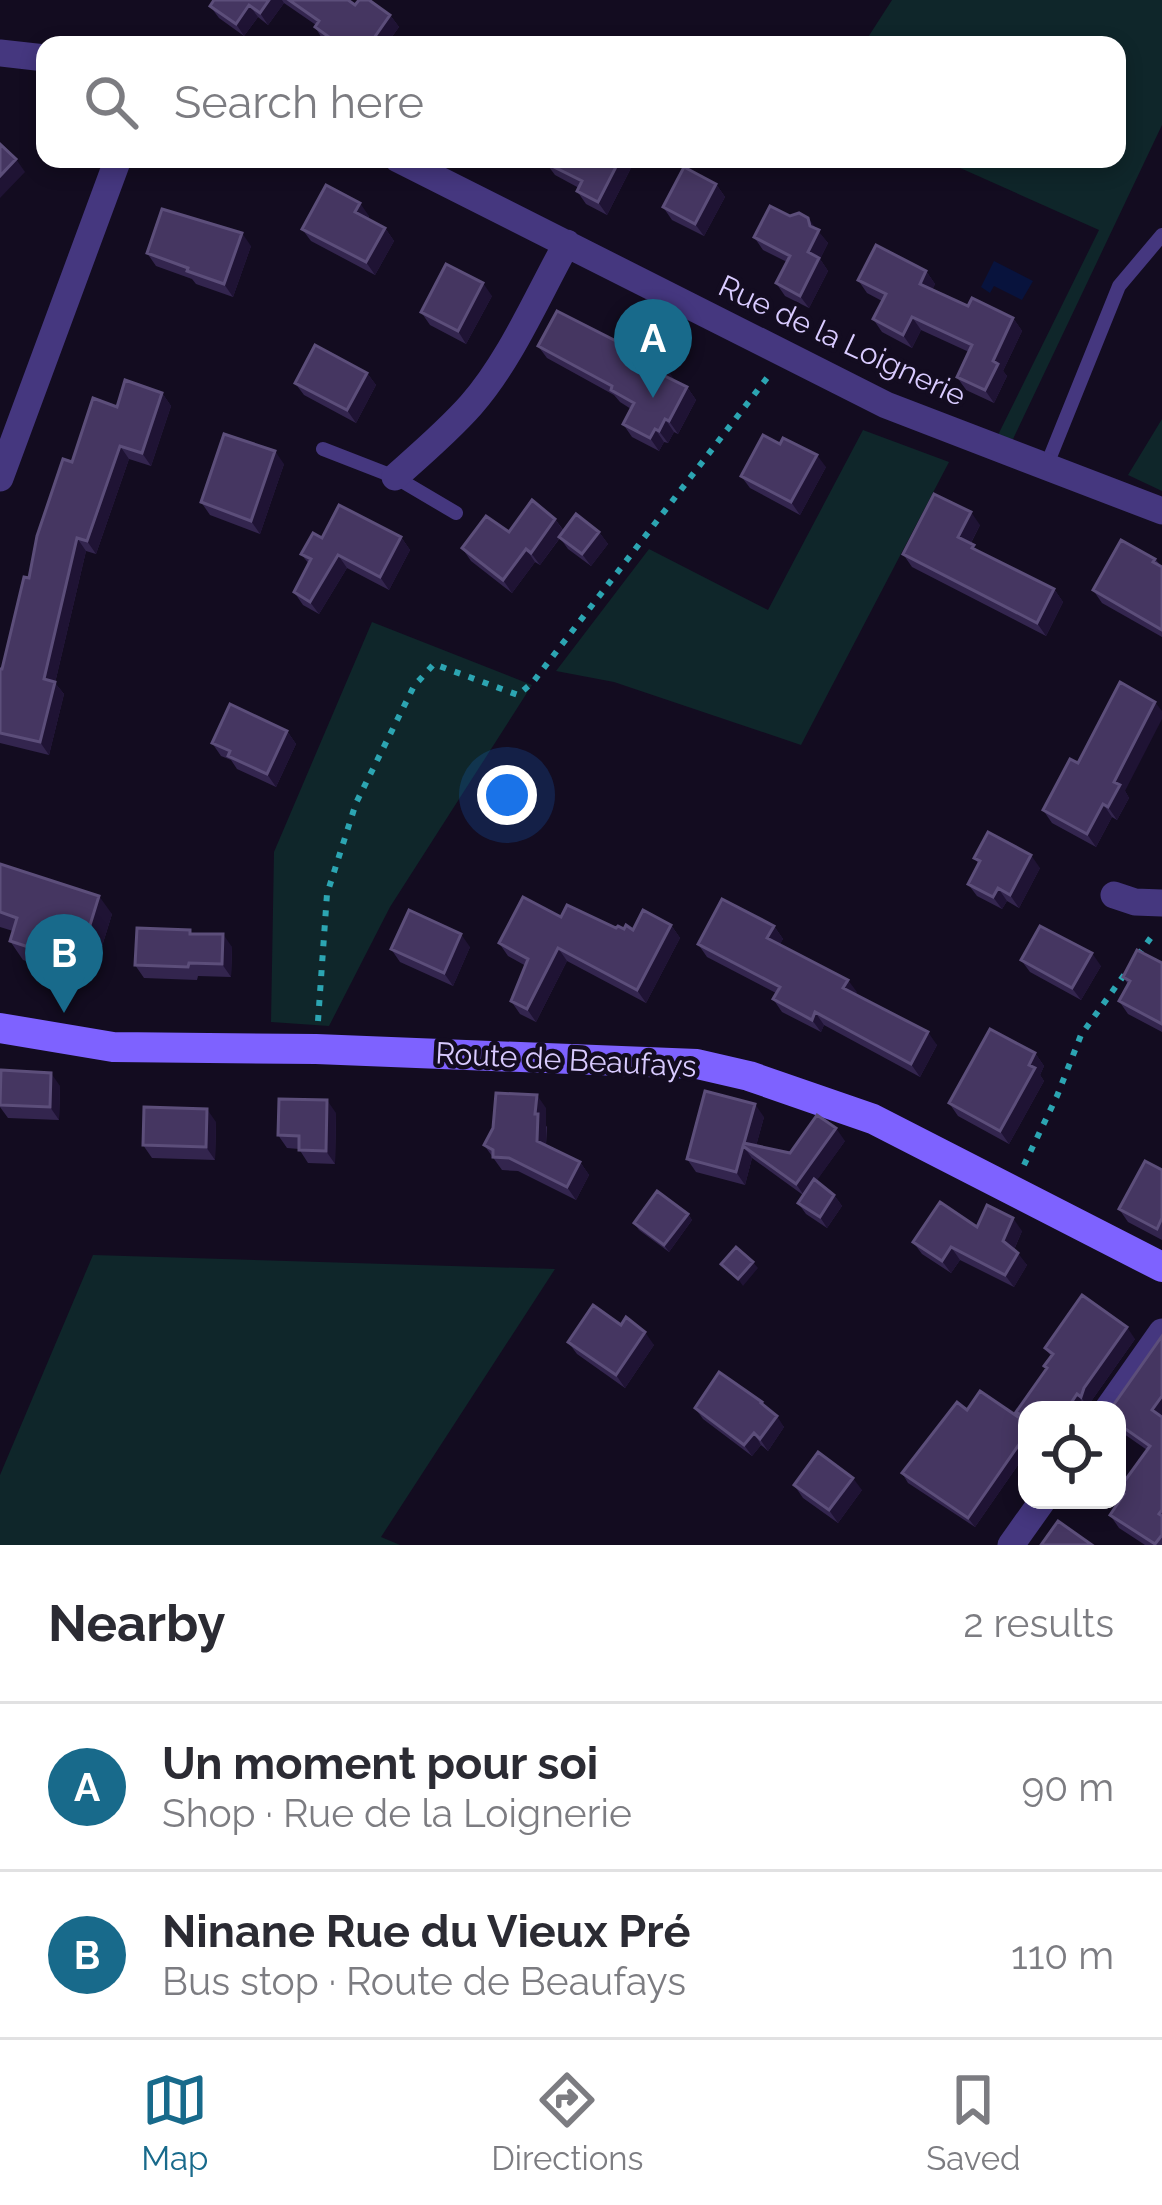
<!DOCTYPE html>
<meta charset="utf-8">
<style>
:root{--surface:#fff;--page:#f7f7f7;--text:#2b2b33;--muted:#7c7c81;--line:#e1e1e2;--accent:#186a8b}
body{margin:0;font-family:Raleway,sans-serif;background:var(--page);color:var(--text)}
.controls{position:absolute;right:36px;bottom:36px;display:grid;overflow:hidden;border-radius:24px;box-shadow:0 6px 18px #0003}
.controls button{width:108px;height:108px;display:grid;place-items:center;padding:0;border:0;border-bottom:3px solid var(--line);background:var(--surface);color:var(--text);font:60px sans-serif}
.you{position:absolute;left:507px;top:795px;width:42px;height:42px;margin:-30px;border:9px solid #fff;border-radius:50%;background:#1a73e8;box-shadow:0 0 0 18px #1a73e833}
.badge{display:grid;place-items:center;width:78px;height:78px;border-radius:50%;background:var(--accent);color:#fff;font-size:39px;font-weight:700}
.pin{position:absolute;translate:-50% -99px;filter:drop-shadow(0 3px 6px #0008)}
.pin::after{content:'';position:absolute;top:63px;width:42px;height:36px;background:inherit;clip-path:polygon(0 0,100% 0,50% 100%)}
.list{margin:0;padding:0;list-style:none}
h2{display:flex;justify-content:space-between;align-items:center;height:156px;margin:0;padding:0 48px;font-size:51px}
h2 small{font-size:39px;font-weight:400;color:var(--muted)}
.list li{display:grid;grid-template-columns:78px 1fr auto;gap:36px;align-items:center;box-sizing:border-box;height:168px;padding:0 48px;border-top:3px solid var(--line)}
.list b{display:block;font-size:45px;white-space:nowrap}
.list p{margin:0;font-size:39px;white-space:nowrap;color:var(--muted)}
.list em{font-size:39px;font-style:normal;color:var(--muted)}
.icon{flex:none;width:66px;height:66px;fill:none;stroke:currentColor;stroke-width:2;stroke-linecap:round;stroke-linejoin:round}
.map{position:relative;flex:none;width:1162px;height:1545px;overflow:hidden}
.search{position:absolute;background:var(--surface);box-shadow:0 6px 18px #0003;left:36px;right:36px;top:36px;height:132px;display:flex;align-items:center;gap:30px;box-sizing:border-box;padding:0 42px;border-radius:24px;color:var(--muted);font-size:45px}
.sheet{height:492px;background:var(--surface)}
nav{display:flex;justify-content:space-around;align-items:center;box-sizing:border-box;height:168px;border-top:3px solid var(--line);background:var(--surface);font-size:33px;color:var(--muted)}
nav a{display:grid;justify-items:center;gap:6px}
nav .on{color:var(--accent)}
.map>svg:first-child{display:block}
.green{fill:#0f262a}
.water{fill:#08133d}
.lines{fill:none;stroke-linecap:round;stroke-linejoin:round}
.path{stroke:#2ca5b2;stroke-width:6;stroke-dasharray:6 9;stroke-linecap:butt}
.lane{stroke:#45377f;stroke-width:14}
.street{stroke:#45377f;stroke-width:27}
.secondary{stroke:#7e62ff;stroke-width:30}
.wall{fill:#33254e}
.shaded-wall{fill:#1f1334}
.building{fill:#453661;stroke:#5c4e7a;stroke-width:3}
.labels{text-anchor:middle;stroke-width:9;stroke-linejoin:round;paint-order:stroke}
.street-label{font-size:30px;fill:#d9cbff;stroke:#130c20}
</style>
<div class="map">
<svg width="1162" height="1545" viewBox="0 0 1162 1545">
<rect width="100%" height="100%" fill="#130c20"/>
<path class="green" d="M892 0H1162V125L1013 439 997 437 1099 230 940 159H1117V45H863Z
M1162 419V491L1128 475Z
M863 430 949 462 801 745 614 682 556 671 649 549 768 610Z
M372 622 532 685 390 907 329 1026 271 1022 274 852Z
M93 1255 555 1269 381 1537 400 1545H0V1475Z"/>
<path class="water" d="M994 261 1033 281 1022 300 994 286 990 293 981 287Z"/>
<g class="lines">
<path class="path" d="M1138 955 1155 932
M318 1021 327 894 356 803 414 686 434 664 518 695 533 682 770 374
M1024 1165 1057 1096 1081 1035 1127 971"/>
<path class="lane" d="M323 449 395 477 456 513
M1046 467 1119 286 1162 235"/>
<path class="street" d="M0 53 45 58
M398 159 886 405 1162 511
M395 477C421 454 448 431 471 405 510 361 538 295 567 243
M0 478 118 159
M1114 895 1135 902 1162 903
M1107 1410 1162 1332
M1011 1545 1043 1500"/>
<path class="secondary" d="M0 1028 113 1047 316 1049 697 1064 749 1076 873 1119 1162 1267"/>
</g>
<path class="wall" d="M214 0H348L355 5 390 15 399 27 386 45H331L323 40 315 27 316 25 284 3 268 25 258 17 244 36 219 18 210 6Z
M546 163 631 168 607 215 586 204 577 191 579 188 555 175Z
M716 184 725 197 704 236 672 220 663 207Z
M369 216 368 219 385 228 394 241 375 275 311 241 302 229Z
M815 228 828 243 820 259 828 271 809 308 785 296 776 283 787 262 763 250 754 237Z
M251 246 233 297 196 284 192 279 156 266 147 253Z
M926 271 935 284 932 290 968 306 1013 318 1022 331 1003 371 1007 376 994 403 966 390 957 377 969 352 921 330 912 348 882 332 873 319 882 301 867 293 858 280Z
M492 296 466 344 430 325 421 312Z
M538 346 674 379 673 380 687 387 696 400 678 434 674 432 668 443 664 442 659 451 632 437 623 424 631 409 620 402 614 395 547 358Z
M367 373 376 385 356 423 304 395 295 383Z
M162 393 171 406 151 466 129 459 96 554 86 551 55 683 64 694 49 755 0 743V669H2L29 578 72 462 117 407Z
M284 464 260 534 210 515 201 502Z
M826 467 800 515 750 488 741 476Z
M555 519 564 531 599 532 608 544 591 566 568 549 560 538 540 565 535 562 512 593 471 561 462 548 509 532Z
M980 525 971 543 977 550 1054 589 1063 602 1046 636 912 567 903 554Z
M401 537 410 550 389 590 347 568 319 614 303 605 294 592 309 564 301 554 322 538Z
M1155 559 1162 567V637L1102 603 1093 590Z
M287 731 296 744 276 787 237 769 231 760 221 756 212 743Z
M1125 791 1129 798 1117 820 1112 817 1096 847 1052 823 1043 810Z
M974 858 1040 868 1019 908 1007 901 1002 909 977 896 968 884 979 864Z
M0 864 112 914 99 956 71 948 63 973 23 960 10 941 13 931 0 927Z
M561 917 616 928 633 930 671 925 680 938 646 1003 567 961 536 1022 520 1014 511 1001 526 966 508 956 499 943Z
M774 926 783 939 779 945 937 1045 920 1077 824 1025 821 1032 782 1012 773 999 776 993 707 957 698 944Z
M193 934 232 947 231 977 198 976 197 980 144 978 135 965Z
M470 947 453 986 400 962 391 949Z
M1021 960 1101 966 1081 1000 1030 972Z
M1162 963V1032L1128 1014 1119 1001 1128 984 1123 977Z
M1035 1053 1044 1066 1040 1075 1044 1081 1009 1144 958 1116 949 1103Z
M1 1070 60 1086 59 1120 8 1118 0 1107Z
M546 1108 544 1123 547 1127 546 1145 580 1162 589 1175 576 1200 518 1171 502 1170 484 1145Z
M336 1113 335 1164 308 1163 299 1149 287 1148 278 1135Z
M764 1117 756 1146 790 1153 845 1141 816 1181 834 1195 842 1206 827 1228 806 1214 798 1203 803 1195 752 1158 745 1185 696 1172 687 1159Z
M216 1122 215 1160 152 1158 143 1145Z
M1162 1170V1240L1128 1222 1119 1209Z
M688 1214 692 1220 669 1252 639 1230 634 1223Z
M977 1227 1022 1231 1014 1250 1027 1265 1014 1287 960 1260 951 1273 922 1254 913 1242Z
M621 1325 654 1345 625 1388 577 1354 568 1342Z
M1162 1336V1545H1145L1119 1528 1110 1515 1123 1497 1118 1490 1147 1450 1117 1429V1410L1113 1408Z
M1135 1339 1092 1400 1089 1409 1085 1406 1082 1410H1027V1452L975 1527 908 1483 902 1473 967 1410 1022 1420 1016 1412 1046 1369 1044 1366 1051 1356 1045 1348Z
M695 1408H767L784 1427 768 1451 761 1445 752 1456 703 1419Z
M794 1485 862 1490 838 1523 803 1498Z"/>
<path class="shaded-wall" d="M269 0H282L284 3 268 25 260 13Z
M249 5 258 17 244 36 236 24Z
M390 15 399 27 386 45H369Z
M16 159 25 172 0 198V176Z
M620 159H624L631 168 607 215 598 202Z
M716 184 725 197 704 236 695 224Z
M360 203 369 216 364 225 355 212Z
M808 218 828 243 820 259 828 271 809 308 800 296 808 252 810 226Z
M385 228 394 241 375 275 366 262Z
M242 233 251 246 233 297 224 284Z
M926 271 935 284 929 296 920 284Z
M483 283 492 296 466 344 458 331Z
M912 317 921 330 912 348 903 335Z
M1013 318 1022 331 1003 371 1007 376 994 403 985 390 993 361Z
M665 366 674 379 670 387 661 374Z
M367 373 376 385 356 423 347 410Z
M687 387 696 400 678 434 669 421Z
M162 393 171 406 151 466 142 453Z
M665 419 674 432 668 443 659 431Z
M655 429 664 442 659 451 650 438Z
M120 446 129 459 96 554 87 541Z
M275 451 284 464 260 534 251 521Z
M817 455 826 467 800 515 791 502Z
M971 512 980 525 967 550 958 537Z
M555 519 564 532 540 565 531 553Z
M599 532 608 544 591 566 582 554Z
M401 537 410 550 389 590 380 577Z
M77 538 86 551 55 683 64 694 49 755 40 742 44 679Z
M526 549 535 562 512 593 503 580Z
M338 555 347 568 319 614 310 602Z
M1054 589 1063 602 1046 636 1037 623Z
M1155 702 1162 711V719L1125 791 1129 798 1117 820 1108 807 1114 782Z
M287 731 296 744 276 787 267 774Z
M1103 804 1112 817 1096 847 1087 834Z
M1031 855 1040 868 1019 908 1010 895Z
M998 888 1007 901 1002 909 993 897Z
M99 896 112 914 99 956 86 938Z
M671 925 680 938 646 1003 637 990Z
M774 926 783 939 776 951 767 938Z
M58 929 71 948 63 973 50 954Z
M223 934 232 947 231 977 222 964Z
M461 934 470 947 453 986 444 973Z
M558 948 567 961 536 1022 527 1009Z
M1092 953 1101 966 1081 1000 1072 988Z
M848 980 857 992 852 1001 843 988Z
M815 1012 824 1025 821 1032 812 1020Z
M928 1032 937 1045 920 1077 911 1064Z
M1035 1053 1044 1066 1040 1075 1044 1081 1009 1144 1000 1131Z
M51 1073 60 1086 59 1120 50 1107Z
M537 1095 546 1108V1154L537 1141 535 1114Z
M327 1100 336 1113 335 1164 326 1151Z
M755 1104 764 1117 754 1153 744 1143Z
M207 1109 216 1122 215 1160 206 1147Z
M836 1128 845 1141 805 1197 796 1184Z
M743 1146 752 1158 745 1185 736 1172Z
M580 1162 589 1175 576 1200 567 1187Z
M834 1195 842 1206 827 1228 820 1217Z
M688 1214 692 1220 669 1252 664 1245Z
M1013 1218 1022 1231 1012 1254 1003 1241Z
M951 1247 960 1260 951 1273 942 1261Z
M1018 1253 1027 1265 1014 1287 1005 1275Z
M753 1262 758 1268 743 1286 738 1279Z
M1127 1327 1135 1339 1092 1400 1089 1409 1081 1397 1084 1388Z
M645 1332 654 1345 625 1388 616 1375Z
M1077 1394 1085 1406 1082 1410H1073L1069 1406Z
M1162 1396V1422L1152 1410Z
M777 1416 784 1427 768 1451 760 1439Z
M754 1433 761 1445 752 1456 744 1445Z
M1027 1433V1452L975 1527 968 1518Z
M853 1478 862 1490 838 1523 829 1510Z"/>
<path class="building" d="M214 0H269L260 13 249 5 236 24 210 6Z
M289 0H348L355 5 359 0H369L390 15 369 45H340L315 27 319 21Z
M0 144 16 159 0 176Z
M547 159H620L598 202 577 191 582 181 546 163Z
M684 167 716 184 695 224 663 207Z
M326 185 360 203 355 212 385 228 366 262 302 229Z
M770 206 790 216 799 213 808 218 810 226 819 230 808 252 819 258 800 296 776 283 790 256 754 237Z
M162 209 242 233 224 284 187 271 188 268 147 253Z
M876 245 926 271 920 284 968 306 972 298 1013 318 993 361 998 364 985 390 957 377 972 345 912 317 903 335 873 319 886 294 858 280Z
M446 264 483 283 458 331 421 312Z
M557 311 665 366 661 374 687 387 669 421 665 419 659 431 655 429 650 438 623 424 634 403 611 390 612 386 538 346Z
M315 345 367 373 347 410 295 383Z
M125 380 162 393 142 453 120 446 87 541 77 538 44 679 55 682 40 742 0 733V669H2L24 577 29 578 37 536 63 459 72 462 93 398 117 407Z
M224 434 275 451 251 521 201 502Z
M763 435 780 444 783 438 817 455 791 502 741 476Z
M934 494 971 512 958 537 974 545 972 548 1054 589 1037 623 903 554Z
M532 500 555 519 531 553 526 549 503 580 462 548 486 516 509 532Z
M339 505 401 537 380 577 338 555 310 602 294 592 311 559 301 554 313 533 322 538Z
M576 514 599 532 582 554 559 537Z
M1121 540 1155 559 1153 562 1162 567V630L1093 590Z
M1120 682 1155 702 1114 782 1120 785 1108 807 1103 804 1087 834 1043 810 1070 759 1078 763Z
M230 704 287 731 267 774 228 756 230 751 212 743Z
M988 832 1031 855 1010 895 998 888 993 897 968 884 980 861 974 858Z
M0 864 99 896 86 938 58 929 50 954 10 941 17 918 0 912Z
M523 897 561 917 567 905 616 928 618 926 624 929 626 925 633 930 643 910 671 925 637 990 558 948 527 1009 511 1001 528 959 499 943Z
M722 899 774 926 767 938 848 980 843 988 928 1032 911 1064 815 1012 812 1020 773 999 780 987 698 944Z
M409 910 461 934 444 973 391 949Z
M1040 926 1092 953 1072 988 1021 960Z
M137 928 190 930V934H223L222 964 189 963 188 967 135 965Z
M1137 950 1162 963V1024L1119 1001 1130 981 1123 977Z
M990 1029 1035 1053 1029 1065 1035 1068 1000 1131 949 1103Z
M1 1070 51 1073 50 1107 0 1105Z
M705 1091 755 1104 744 1143 790 1153 817 1115 836 1128 796 1184 743 1146 736 1172 687 1159Z
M496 1093 537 1095 535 1114H538L537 1141 580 1162 567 1187 509 1158 493 1157V1150L484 1145 493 1128Z
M279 1099 327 1100 326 1151 299 1150V1136L278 1135Z
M144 1107 207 1109 206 1147 143 1145Z
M1145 1161 1162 1170V1218L1157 1229 1119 1209Z
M814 1179 834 1195 820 1217 798 1203Z
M657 1191 688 1214 664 1245 634 1223Z
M940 1202 977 1227 987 1205 1013 1218 1003 1241 1018 1253 1005 1275 951 1247 942 1261 913 1242Z
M736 1247 753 1262 738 1279 721 1264Z
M1082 1295 1127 1327 1084 1388 1081 1397 1077 1394 1069 1406 1067 1404 1062 1410H1027V1419L1016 1412 1047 1368 1044 1366 1053 1354 1045 1348Z
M593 1305 621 1325 626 1317 645 1332 616 1375 568 1342Z
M1162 1336V1396L1152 1410 1162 1417V1510L1159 1514 1162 1516V1535L1155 1544 1110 1515 1124 1494 1118 1490 1150 1446 1117 1423V1410H1110Z
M719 1372 762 1402 761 1403 777 1416 760 1439 754 1433 744 1445 695 1408Z
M980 1391 1027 1423V1433L968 1518 902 1473 957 1402 967 1410Z
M818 1452 853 1478 829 1510 794 1485Z
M1058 1521 1092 1545H1041Z"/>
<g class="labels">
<g class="street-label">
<text transform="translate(842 341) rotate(25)" y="10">Rue de la Loignerie</text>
<text transform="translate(566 1060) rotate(3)" y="10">Route de Beaufays</text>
</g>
</g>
</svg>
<div class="controls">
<button><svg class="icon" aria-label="locate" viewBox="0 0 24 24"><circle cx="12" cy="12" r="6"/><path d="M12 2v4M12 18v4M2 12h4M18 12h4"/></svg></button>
</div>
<div class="you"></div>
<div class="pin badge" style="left:653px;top:398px">A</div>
<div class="pin badge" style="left:64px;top:1013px">B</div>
<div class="search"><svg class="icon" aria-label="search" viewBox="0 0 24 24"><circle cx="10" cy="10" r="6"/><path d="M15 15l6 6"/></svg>Search here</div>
</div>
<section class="sheet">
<h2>Nearby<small>2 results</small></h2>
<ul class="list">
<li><span class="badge">A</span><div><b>Un moment pour soi</b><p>Shop · Rue de la Loignerie</p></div><em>90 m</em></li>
<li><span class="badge">B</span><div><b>Ninane Rue du Vieux Pré</b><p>Bus stop · Route de Beaufays</p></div><em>110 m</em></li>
</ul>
</section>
<nav>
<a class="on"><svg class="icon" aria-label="map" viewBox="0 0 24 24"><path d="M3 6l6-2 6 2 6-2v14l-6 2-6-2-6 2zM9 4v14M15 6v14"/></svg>Map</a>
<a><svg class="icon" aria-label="directions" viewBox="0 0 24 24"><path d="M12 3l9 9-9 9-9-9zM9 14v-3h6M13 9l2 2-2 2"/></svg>Directions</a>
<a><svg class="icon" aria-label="saved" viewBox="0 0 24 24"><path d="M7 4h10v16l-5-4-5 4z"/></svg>Saved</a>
</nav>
